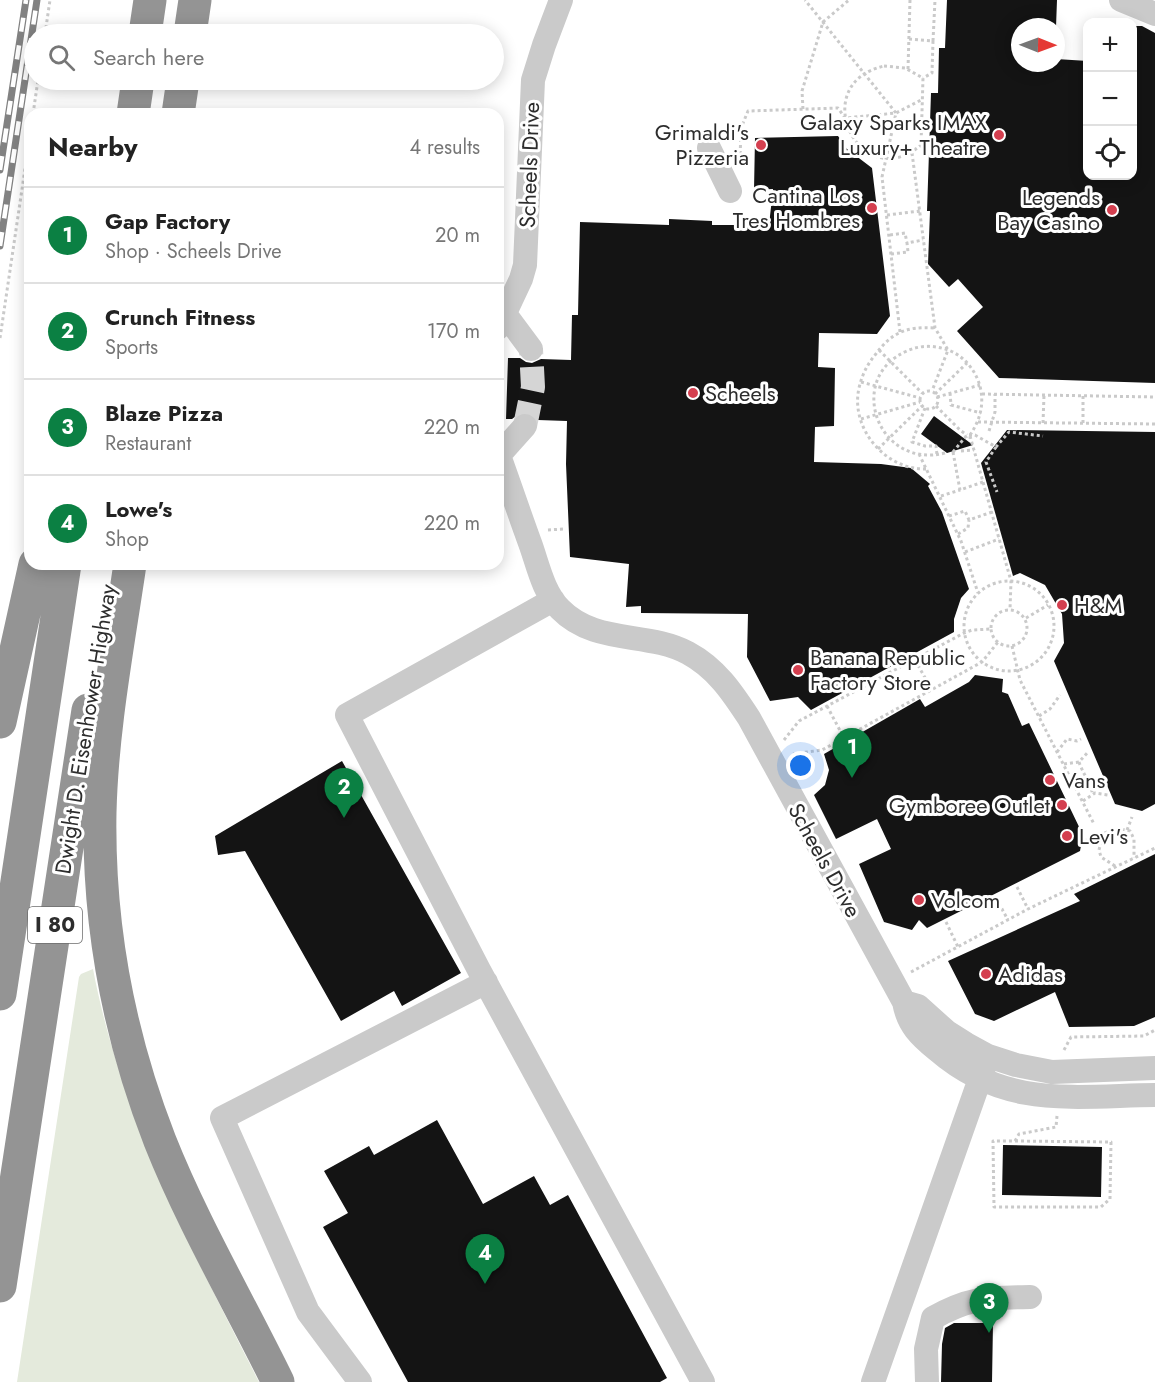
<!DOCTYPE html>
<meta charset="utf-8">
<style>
:root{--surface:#fff;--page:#f6f6f6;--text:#222;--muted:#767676;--line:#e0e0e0;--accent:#0b8043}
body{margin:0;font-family:Jost,sans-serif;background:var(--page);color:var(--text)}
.controls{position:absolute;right:18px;top:18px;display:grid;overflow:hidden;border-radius:12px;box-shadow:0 3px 15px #0003}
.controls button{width:54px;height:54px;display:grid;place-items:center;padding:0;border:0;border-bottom:2px solid var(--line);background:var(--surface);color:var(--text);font:30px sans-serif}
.compass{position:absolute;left:1011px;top:18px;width:54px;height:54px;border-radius:50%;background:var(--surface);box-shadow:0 3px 15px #0003;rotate:91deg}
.you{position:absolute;left:801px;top:766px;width:21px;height:21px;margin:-15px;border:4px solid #fff;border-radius:50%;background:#1a73e8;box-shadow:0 0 0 9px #1a73e833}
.badge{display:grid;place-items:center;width:39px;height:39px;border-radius:50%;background:var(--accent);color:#fff;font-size:20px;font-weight:700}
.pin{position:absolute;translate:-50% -50px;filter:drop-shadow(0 2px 3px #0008)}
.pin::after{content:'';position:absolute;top:32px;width:21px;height:18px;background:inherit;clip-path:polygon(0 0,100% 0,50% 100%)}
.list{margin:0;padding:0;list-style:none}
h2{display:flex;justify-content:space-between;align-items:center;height:78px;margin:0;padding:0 24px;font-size:26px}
h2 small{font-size:20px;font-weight:400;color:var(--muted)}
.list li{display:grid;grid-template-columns:39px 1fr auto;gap:18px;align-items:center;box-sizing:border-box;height:96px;padding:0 24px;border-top:2px solid var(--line)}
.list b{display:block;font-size:22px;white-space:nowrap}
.list p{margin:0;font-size:20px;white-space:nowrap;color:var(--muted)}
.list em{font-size:20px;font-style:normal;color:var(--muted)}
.icon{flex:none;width:33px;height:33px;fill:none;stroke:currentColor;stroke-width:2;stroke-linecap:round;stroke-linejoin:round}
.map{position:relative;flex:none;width:1155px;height:1382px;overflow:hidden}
.search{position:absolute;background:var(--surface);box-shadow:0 3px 15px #0003;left:24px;top:24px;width:480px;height:66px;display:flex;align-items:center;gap:15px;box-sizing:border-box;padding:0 21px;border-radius:33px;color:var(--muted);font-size:22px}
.panel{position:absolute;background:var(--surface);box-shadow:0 3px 15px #0003;left:24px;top:108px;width:480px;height:462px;border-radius:18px}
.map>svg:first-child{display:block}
.green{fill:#e4eadc}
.building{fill:#141414}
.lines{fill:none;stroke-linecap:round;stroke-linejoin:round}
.minor-tunnel{stroke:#d5d5d5;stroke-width:24;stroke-dasharray:24 12;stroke-linecap:butt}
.path{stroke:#cacaca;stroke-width:3;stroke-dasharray:3 3;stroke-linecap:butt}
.minor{stroke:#cacaca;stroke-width:24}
.highway{stroke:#949494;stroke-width:33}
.rail-casing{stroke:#828282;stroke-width:7}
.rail{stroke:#fff;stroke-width:4.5;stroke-dasharray:14;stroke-linecap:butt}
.path-bridge{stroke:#cacaca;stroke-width:3;stroke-dasharray:3 3;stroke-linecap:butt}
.poi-dot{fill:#d43f4f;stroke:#fff;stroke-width:2}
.labels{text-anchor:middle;stroke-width:6;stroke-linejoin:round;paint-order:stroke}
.shield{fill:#fff;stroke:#6c6c6c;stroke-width:1.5}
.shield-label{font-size:21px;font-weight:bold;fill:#2d2d2d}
.poi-label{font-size:22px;fill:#2d2d2d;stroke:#fff;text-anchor:start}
.street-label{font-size:22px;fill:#2d2d2d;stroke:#fff}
</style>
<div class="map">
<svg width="1155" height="1382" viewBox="0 0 1155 1382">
<rect width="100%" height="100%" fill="#fff"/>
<path class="green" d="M93 969C121 1116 192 1250 259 1382H17L79 977 81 974Z"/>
<path class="building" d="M947 0H1057L1056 27H1020V63H1056V59L1088 61V176H1132V26H1142L1155 33V383L999 378 957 331 983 307 958 279 949 287 928 264 930 211H927L931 93H938L939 48H945Z
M838 136 847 149 872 168 890 316 877 334 819 333 818 367 835 368 834 426 815 427 814 462 881 464 911 468 930 484 928 486 942 512 969 589 961 598 954 619V632L811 710 798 697 770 701 747 657 748 614 641 613V606L626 607 629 564 570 557 566 464 567 421 538 420 534 415 527 412 520 413 512 419H506L508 358H520L526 362 532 363 541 359 571 360 572 315H578L580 222 669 225V219L712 221V225H769L773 189 754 190 755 138Z
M934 416 973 445 947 453 921 434Z
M1007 430 1155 432V804L1142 811 1115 804 1054 661 1064 643 1062 614 1045 585 1020 573 1013 576 981 463Z
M975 675 1003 679 1002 692 1008 694 1022 726 1029 723 1083 835 1080 851 927 928 919 920 912 930 884 922 859 864 891 849 877 819 836 839 814 795 825 785 829 770 824 754 920 699 925 707 969 682Z
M342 761 461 973 402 1006 394 991 341 1021 245 851 218 855 215 836Z
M1155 854V1017L1134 1026 1069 1027 1055 992 994 1021 975 1014 948 961 1080 901 1074 894Z
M437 1120 483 1204 534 1176 550 1205 568 1195 667 1378 660 1382H408L323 1227 348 1213 324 1171 369 1146 374 1155Z
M1003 1145 1102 1147 1101 1197 1002 1195Z
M954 1323H993L992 1382H941L942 1344 945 1328Z"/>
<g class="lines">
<path class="minor-tunnel" d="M525 426 533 387 531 349"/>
<path class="path" d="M45 34 50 0
M909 39 933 41 932 73 923 78
M933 41 935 0
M884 66 905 68 923 78 921 145C860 197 805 84 884 66Z
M908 69 910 0
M803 109 802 91 823 22 849 0
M33 114 38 80
M912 153 935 328 948 350 932 391
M740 160 741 128 748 111 838 108 845 118 896 113 805 0
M887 215 920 211
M890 235 905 233 907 243
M891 254 908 252 907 243 923 240
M900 332 882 177 896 113 923 99
M0 338 30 135
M879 350 922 393
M861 382 920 398
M920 400a9 9 0 1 1 18 0a9 9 0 1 1-18 0Z
M950 393 951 405 981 413
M935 394 967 363
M982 394 1155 397
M1083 396V424
M937 397 980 385
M936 406 960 430 967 435
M925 408 912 442 925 446H936L937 455
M861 419 920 402
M978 422 1155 424
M1043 423 1044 395
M989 431 995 412V394
M970 436 1011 581 1010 609
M996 447 986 462 997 492
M878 449 922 406
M961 451 974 450
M953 452 960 490 983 482
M945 453C877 470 845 377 907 351 920 345 934 345 948 350 965 356 978 373 981 391 984 409 978 424 968 438
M919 454 961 541 978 593
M926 469C885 470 850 428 859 388 862 375 867 365 875 355 892 332 907 326 935 328
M941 496 960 490
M949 516 965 511 969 520 992 512
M548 530 563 529
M958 534 968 528 969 520
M965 552 999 539
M964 626a45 45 0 1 1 90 0a45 45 0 1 1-90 0Z
M991 628a18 18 0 1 1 36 0a18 18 0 1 1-36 0Z
M1026 618 1048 605
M1012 646 1020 680 1094 824
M915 660 932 690
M827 706 844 738
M1039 716 1050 709 1060 695
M784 740 799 721 964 633 972 630 991 629
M1057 752 1067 739 1077 741 1081 739
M793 754 822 750 982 662 998 642
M1079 762C1083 774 1090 782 1093 795
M1064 764 1079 762 1088 752
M1083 801 1095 793 1108 795
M1127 830 1132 817
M1085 840 1100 845
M1115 866 1101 857 1099 850 1103 834C1112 829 1119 828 1130 831L1134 839V858
M1017 887 1028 909
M996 898 1008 920
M946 922 958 947
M911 972 1028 909 1155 848
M1064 1050 1071 1037 1144 1036 1155 1030
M1015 1141 1111 1142 1110 1199 1101 1207H994L993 1141H1015L1019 1134 1056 1127 1057 1116"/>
<path class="minor" d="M1121 0 1155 14
M709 148 730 191
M505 314 531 349
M498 328 521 279 525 265 533 80 544 45 561 0
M498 453C509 483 519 513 530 543 538 565 543 592 560 609 595 645 647 631 688 653 716 668 732 692 749 718L904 1002C908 1025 920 1036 937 1050 1005 1109 1073 1096 1155 1095
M499 455 525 426
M553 600 347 715 479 970 703 1382
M904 1002 918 1006 947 1032 966 1044 988 1056 1016 1065 1052 1072 1155 1068
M360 1382 308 1312 222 1118 486 982
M873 1382 988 1056
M927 1382 926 1349 933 1318C970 1297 988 1298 1030 1297"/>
<path class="highway" d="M145 34 150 0
M190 34 195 0
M133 114 138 80
M178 114 183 80
M130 564C118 646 102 729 100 812 98 925 119 1036 160 1141 193 1224 239 1302 278 1382
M0 722 35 564
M0 994 65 564
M0 1286 88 710"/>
<g class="rail-casing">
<path id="rail" d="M0 170 26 0
M0 246 37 0"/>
</g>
<use href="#rail" class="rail"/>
<path class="path-bridge" d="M953 452 967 435H975L996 447 1009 432 1043 436"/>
</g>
<g class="poi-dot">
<circle cx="999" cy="135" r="6"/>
<circle cx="761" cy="145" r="6"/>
<circle cx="872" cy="208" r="6"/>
<circle cx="1112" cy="210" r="6"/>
<circle cx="693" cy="393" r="6"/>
<circle cx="1062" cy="605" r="6"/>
<circle cx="798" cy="670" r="6"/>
<circle cx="1050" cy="780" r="6"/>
<circle cx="1062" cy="805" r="6"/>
<circle cx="1067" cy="836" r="6"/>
<circle cx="919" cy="900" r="6"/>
<circle cx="986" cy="974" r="6"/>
</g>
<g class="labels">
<rect class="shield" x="28" y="907" width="54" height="36" rx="4.5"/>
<g class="shield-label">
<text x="55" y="932">I 80</text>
</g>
<g class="poi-label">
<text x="987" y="130" text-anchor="end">Galaxy Sparks IMAX<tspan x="987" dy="25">Luxury+ Theatre</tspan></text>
<text x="749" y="140" text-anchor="end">Grimaldi's<tspan x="749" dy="25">Pizzeria</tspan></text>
<text x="860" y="203" text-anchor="end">Cantina Los<tspan x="860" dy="25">Tres Hombres</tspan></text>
<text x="1100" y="205" text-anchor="end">Legends<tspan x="1100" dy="25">Bay Casino</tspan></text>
<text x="705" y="401">Scheels</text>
<text x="1074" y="613">H&amp;M</text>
<text x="810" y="665">Banana Republic<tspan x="810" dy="25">Factory Store</tspan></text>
<text x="1062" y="788">Vans</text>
<text x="1050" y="813" text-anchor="end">Gymboree Outlet</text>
<text x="1079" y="844">Levi's</text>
<text x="931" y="908">Volcom</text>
<text x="998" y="982">Adidas</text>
</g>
<g class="street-label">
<text transform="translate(529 165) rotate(-88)" y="8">Scheels Drive</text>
<text transform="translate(85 729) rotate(-81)" y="8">Dwight D. Eisenhower Highway</text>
<text transform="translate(825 860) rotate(61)" y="8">Scheels Drive</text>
</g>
</g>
</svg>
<div class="controls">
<button>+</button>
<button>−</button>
<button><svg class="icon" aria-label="locate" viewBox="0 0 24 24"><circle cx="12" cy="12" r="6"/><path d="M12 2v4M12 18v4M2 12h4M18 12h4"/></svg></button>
</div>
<svg class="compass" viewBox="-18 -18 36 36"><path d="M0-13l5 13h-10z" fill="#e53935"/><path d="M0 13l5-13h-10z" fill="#767676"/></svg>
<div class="you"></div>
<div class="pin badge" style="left:852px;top:778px">1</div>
<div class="pin badge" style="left:344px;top:818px">2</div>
<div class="pin badge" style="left:989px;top:1333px">3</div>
<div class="pin badge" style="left:485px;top:1284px">4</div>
<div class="search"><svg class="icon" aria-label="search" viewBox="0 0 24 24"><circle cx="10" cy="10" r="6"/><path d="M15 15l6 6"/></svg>Search here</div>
<section class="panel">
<h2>Nearby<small>4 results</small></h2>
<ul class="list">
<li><span class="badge">1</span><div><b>Gap Factory</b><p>Shop · Scheels Drive</p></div><em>20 m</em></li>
<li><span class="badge">2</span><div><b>Crunch Fitness</b><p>Sports</p></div><em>170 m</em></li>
<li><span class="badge">3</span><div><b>Blaze Pizza</b><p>Restaurant</p></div><em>220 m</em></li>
<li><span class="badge">4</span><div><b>Lowe's</b><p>Shop</p></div><em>220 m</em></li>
</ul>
</section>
</div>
